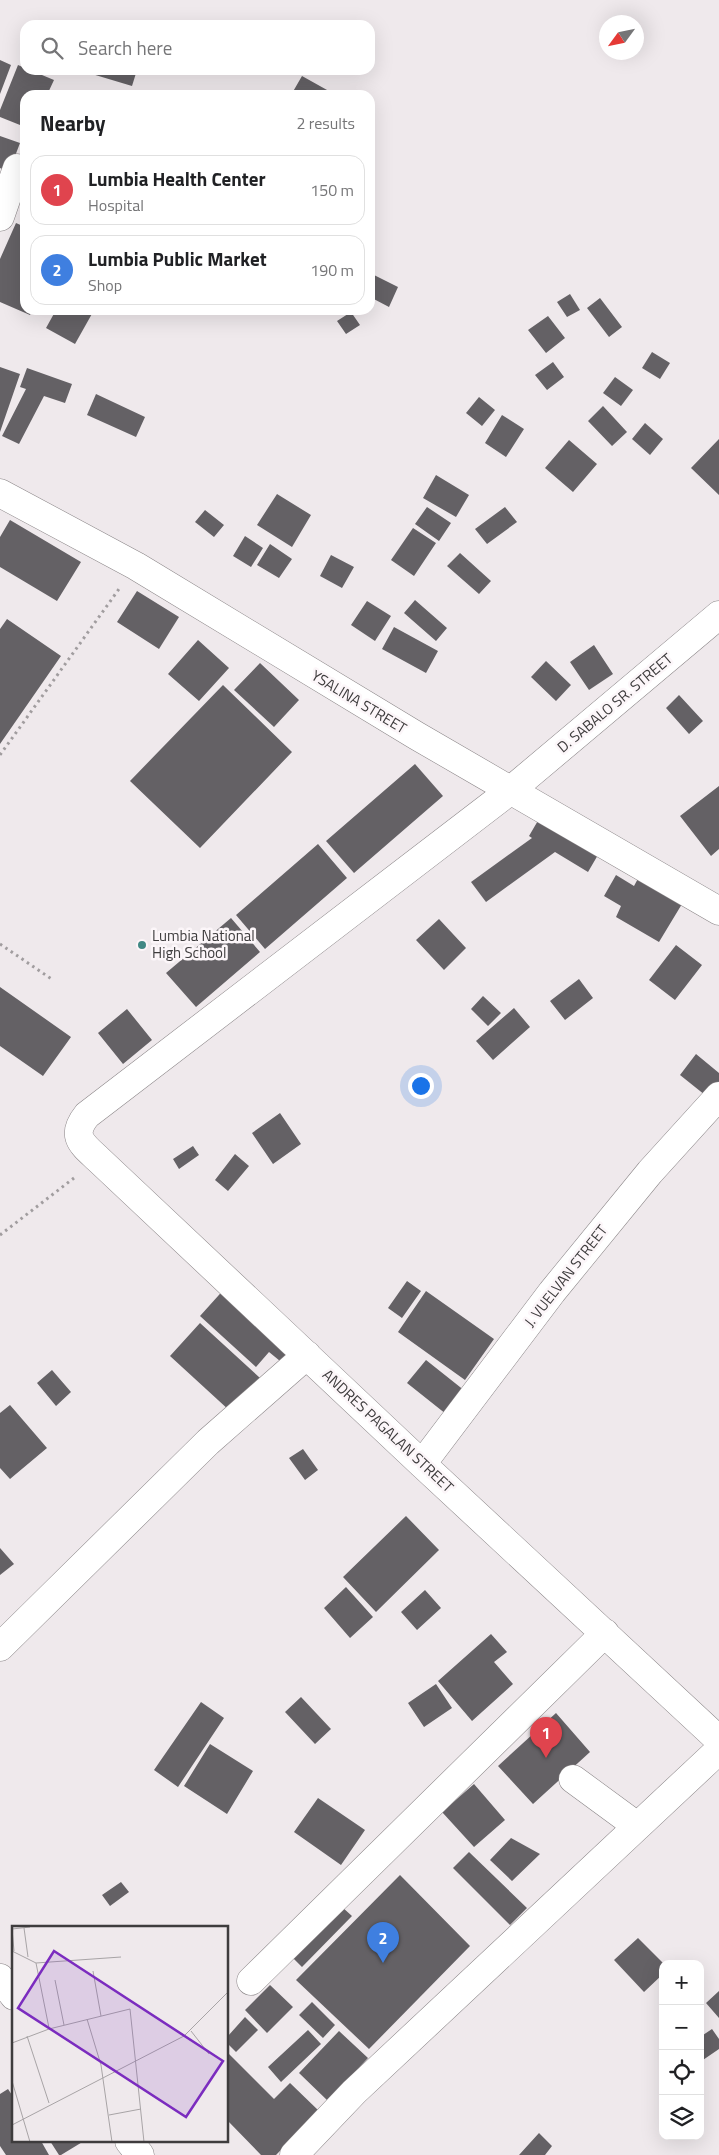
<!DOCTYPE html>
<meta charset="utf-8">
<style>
:root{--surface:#fff;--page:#f2f2f2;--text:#202124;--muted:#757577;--line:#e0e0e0;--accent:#408884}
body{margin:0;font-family:"Titillium Web",sans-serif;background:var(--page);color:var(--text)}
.controls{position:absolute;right:15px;bottom:15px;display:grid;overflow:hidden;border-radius:10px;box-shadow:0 5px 20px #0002}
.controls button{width:45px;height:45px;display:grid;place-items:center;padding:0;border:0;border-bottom:1px solid var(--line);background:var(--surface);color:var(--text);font:25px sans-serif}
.compass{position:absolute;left:599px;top:15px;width:45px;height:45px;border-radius:50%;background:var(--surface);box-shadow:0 5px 20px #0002;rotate:237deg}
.you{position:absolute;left:420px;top:1085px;width:18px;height:18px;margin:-12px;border:4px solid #fff;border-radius:50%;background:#1a73e8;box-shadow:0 0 0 8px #1a73e833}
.badge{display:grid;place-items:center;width:32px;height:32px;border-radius:50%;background:var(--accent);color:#fff;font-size:16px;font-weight:700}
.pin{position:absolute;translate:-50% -41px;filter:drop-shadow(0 1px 2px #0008)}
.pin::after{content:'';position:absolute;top:26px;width:18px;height:15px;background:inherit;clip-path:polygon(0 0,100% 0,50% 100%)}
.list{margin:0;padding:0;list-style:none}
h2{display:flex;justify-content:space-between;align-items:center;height:65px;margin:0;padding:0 20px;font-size:21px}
h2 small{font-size:16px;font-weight:400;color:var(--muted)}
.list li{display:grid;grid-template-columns:32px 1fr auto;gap:15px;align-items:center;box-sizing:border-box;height:70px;margin:0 10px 10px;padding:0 10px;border:1px solid var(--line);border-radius:15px}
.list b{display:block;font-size:19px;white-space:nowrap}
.list p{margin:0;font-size:16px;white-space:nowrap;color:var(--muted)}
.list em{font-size:16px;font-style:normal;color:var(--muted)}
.icon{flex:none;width:28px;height:28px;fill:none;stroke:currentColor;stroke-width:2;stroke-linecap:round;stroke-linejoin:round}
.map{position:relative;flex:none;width:719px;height:2155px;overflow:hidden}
.search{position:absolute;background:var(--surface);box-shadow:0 5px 20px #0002;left:20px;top:20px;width:355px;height:55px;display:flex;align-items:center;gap:12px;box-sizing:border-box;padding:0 18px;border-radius:15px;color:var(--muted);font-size:19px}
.panel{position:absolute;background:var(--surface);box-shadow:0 5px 20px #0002;left:20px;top:90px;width:355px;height:225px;border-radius:15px}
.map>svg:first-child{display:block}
.building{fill:#646165}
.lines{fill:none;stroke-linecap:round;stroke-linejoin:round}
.minor-casing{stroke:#898486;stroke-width:29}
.path{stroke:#a19d9f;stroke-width:3;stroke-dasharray:2.5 4;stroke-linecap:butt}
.minor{stroke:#fff;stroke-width:28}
.poi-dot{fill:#408884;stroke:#fcf6f9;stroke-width:2}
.labels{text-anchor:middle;stroke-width:5;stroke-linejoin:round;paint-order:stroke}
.street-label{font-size:15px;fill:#3e3c3d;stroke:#fcf6f9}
.poi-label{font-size:15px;fill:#3e3c3d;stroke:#fcf6f9;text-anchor:start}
.inset-road{fill:none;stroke:#a8a4a6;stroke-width:1}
.view{fill:#7b2cbf;fill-opacity:0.15;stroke:#7b2cbf;stroke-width:2.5}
.inset-edge{fill:none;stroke:#3e3c3d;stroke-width:2.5}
</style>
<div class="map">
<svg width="719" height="2155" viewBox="0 0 719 2155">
<rect width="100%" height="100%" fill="#efe9ec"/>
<path class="building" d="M0 60 11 65 0 94Z
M18 65 25 68V70H30L54 80 47 95H25V127L0 117V110Z
M93 70H137L132 86 92 74Z
M302 76 336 95H291Z
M0 136 20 143 9 172 0 168Z
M16 223 25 227V310H32L30 315 0 302V259Z
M370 273 398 287 389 307 370 297Z
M570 294 580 310 567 317 557 302Z
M600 298 622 327 609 337 587 308Z
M56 310H89L93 312 75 344 46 328Z
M351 312 360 325 346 334 337 321Z
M548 316 565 338 546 353 528 330Z
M652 352 670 363 660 379 642 368Z
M553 362 564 377 547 390 535 375Z
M0 367 20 374 0 432Z
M27 368 72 384 65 403 44 396 19 444 2 436 26 389 20 387Z
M615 377 633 390 621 406 603 393Z
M96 394 145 417 136 437 87 415Z
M479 397 495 410 482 426 466 413Z
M603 406 627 432 612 446 588 421Z
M502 415 524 429 506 457 485 443Z
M645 423 663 439 650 455 632 439Z
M719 439V495L691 468Z
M569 440 597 464 573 492 545 468Z
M436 475 469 495 456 517 423 498Z
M277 494 311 515 292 547 257 525Z
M427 507 451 523 439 541 415 524Z
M505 507 517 522 487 544 475 529Z
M205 510 224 525 214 537 195 522Z
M10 520 81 562 57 601 0 567V537Z
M413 528 436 543 414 576 391 560Z
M245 536 263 548 251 567 233 556Z
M270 544 292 559 279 578 257 565Z
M460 553 491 581 479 594 447 566Z
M331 555 354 567 342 588 320 576Z
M137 591 179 617 159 649 117 622Z
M415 600 447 628 436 641 404 613Z
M367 601 391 616 375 641 351 625Z
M7 619 61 656 0 744V629Z
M394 627 438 651 426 673 382 649Z
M198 640 229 668 199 701 168 674Z
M594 645 613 674 589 690 570 662Z
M546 661 571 685 556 701 531 677Z
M260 663 299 700 274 727 234 690Z
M223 685 292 752 200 848 130 781Z
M679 695 703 721 689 734 666 708Z
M415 764 443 796 354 873 326 841Z
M719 786V849L711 856 680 816Z
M543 812 602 848 588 872 555 852 486 902 471 882 532 838 529 836Z
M318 844 347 878 265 949 236 915Z
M641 873 685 899 659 942 616 917 621 906 604 896 616 875 634 886Z
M231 918 260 952 196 1007 166 973Z
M439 919 466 948 444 970 416 940Z
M676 945 702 965 675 1000 649 980Z
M579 979 593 998 565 1020 550 1001Z
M0 987 71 1037 43 1076 0 1046Z
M483 996 501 1013 488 1026 471 1009Z
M514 1008 530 1027 493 1060 476 1041Z
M127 1009 152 1040 123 1064 98 1033Z
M696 1054 719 1073V1088L710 1099 680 1075Z
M280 1113 301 1144 273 1164 252 1133Z
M193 1146 199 1155 179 1169 173 1159Z
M235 1154 249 1166 228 1191 215 1180Z
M407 1281 421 1291 402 1318 388 1308Z
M227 1286 294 1346 280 1361 269 1352 256 1367 200 1316Z
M426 1291 494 1339 465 1380 398 1332Z
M200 1323 260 1378 230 1411 170 1356Z
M426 1360 465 1391 446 1414 407 1383Z
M52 1370 71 1392 56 1406 37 1383Z
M10 1405 47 1448 10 1479 0 1468V1413Z
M303 1449 318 1470 305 1480 289 1458Z
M406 1516 439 1550 376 1612 343 1577Z
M0 1548 14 1564 0 1575Z
M346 1587 373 1617 350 1638 324 1608Z
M425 1590 441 1608 417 1630 401 1612Z
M491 1634 507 1652 494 1662 513 1684 472 1721 438 1681Z
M436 1684 452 1708 424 1727 408 1703Z
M301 1697 331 1729 315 1744 285 1712Z
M201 1702 224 1718 178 1787 154 1770Z
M556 1713 590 1752 533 1804 498 1766Z
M210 1744 253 1771 227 1814 184 1786Z
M474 1784 505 1820 474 1847 442 1812Z
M318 1798 365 1830 341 1865 294 1832Z
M511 1838 540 1854 512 1881 490 1860Z
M469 1852 527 1908 510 1925 453 1868Z
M400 1875 470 1946 369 2049 296 1980Z
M121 1882 129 1892 110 1906 102 1895Z
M342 1907 352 1916 302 1967 292 1957Z
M638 1938 663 1963V1974L644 1992 614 1960Z
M270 1985 293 2007 267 2033 245 2010Z
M719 1991V2018L706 2003Z
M312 2002 335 2025 323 2038 299 2015Z
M245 2017 258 2030 236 2052 228 2044V2036Z
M712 2029 719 2039V2049L700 2062V2037Z
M308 2030 321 2044 281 2082 268 2067Z
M339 2031 368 2058 328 2101 299 2073Z
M228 2053 274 2099 290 2083 319 2111 276 2155H261L228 2121Z
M8 2089 14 2098V2141H41L49 2155H6L0 2146V2094Z
M539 2133 552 2146 545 2155H519Z
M50 2141H84L61 2155H59Z"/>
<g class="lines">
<g class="minor-casing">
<path id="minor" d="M0 217 17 168
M0 493 136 566 417 736 719 911
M719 615 511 790 87 1115C70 1136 82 1144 98 1159L422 1464 719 1740
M422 1464 552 1292 650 1172 719 1096
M0 1647 208 1442 307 1355
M573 1779 637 1826
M0 1978 14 1996
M251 1981 605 1633
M129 2141 140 2155
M294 2155 354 2092 719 1750"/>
</g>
<path class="path" d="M0 755 119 589
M0 944 53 980
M0 1235 74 1178"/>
<use href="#minor" class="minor"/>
</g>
<circle class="poi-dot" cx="142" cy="945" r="5"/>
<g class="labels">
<g class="street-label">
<text transform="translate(359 702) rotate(31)" y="5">YSALINA STREET</text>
<text transform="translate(615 703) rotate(-40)" y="5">D. SABALO SR. STREET</text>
<text transform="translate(566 1276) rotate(-52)" y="5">J. VUELVAN STREET</text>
<text transform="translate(388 1431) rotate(43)" y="5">ANDRES PAGALAN STREET</text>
</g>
<g class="poi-label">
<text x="152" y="941">Lumbia National<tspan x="152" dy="17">High School</tspan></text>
</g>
</g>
<g transform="translate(12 1926)">
<rect width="216" height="216" fill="#efe9ec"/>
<path class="inset-road" d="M12 2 16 31M0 3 2 25M0 3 18 1M0 25 24 37 37 102M24 37 109 31M81 45 89 90M43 54 52 99M75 93 89 139 100 216M179 105 197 128M15 110 37 177M0 117 37 103 118 83 132 216M0 155 18 216M97 189 129 183M0 199 172 110 216 66"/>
<path class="view" d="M42 25 211 135 174 191 6 82Z"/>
<rect width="216" height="216" class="inset-edge"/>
</g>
</svg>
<div class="controls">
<button>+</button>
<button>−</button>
<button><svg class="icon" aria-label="locate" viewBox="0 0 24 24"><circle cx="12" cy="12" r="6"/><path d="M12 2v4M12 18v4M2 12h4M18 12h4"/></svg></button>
<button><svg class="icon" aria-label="layers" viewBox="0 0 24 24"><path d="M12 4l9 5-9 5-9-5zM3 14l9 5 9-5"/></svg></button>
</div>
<svg class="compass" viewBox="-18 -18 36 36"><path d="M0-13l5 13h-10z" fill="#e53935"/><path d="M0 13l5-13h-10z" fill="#757577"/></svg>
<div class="you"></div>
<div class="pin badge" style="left:546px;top:1758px;background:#e0444e">1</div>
<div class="pin badge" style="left:383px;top:1963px;background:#3f7fe0">2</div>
<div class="search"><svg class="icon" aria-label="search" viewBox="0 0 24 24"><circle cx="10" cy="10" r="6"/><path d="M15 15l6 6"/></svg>Search here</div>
<section class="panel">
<h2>Nearby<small>2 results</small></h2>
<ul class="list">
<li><span class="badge" style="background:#e0444e">1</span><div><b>Lumbia Health Center</b><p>Hospital</p></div><em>150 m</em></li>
<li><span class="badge" style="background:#3f7fe0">2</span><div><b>Lumbia Public Market</b><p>Shop</p></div><em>190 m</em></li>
</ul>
</section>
</div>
